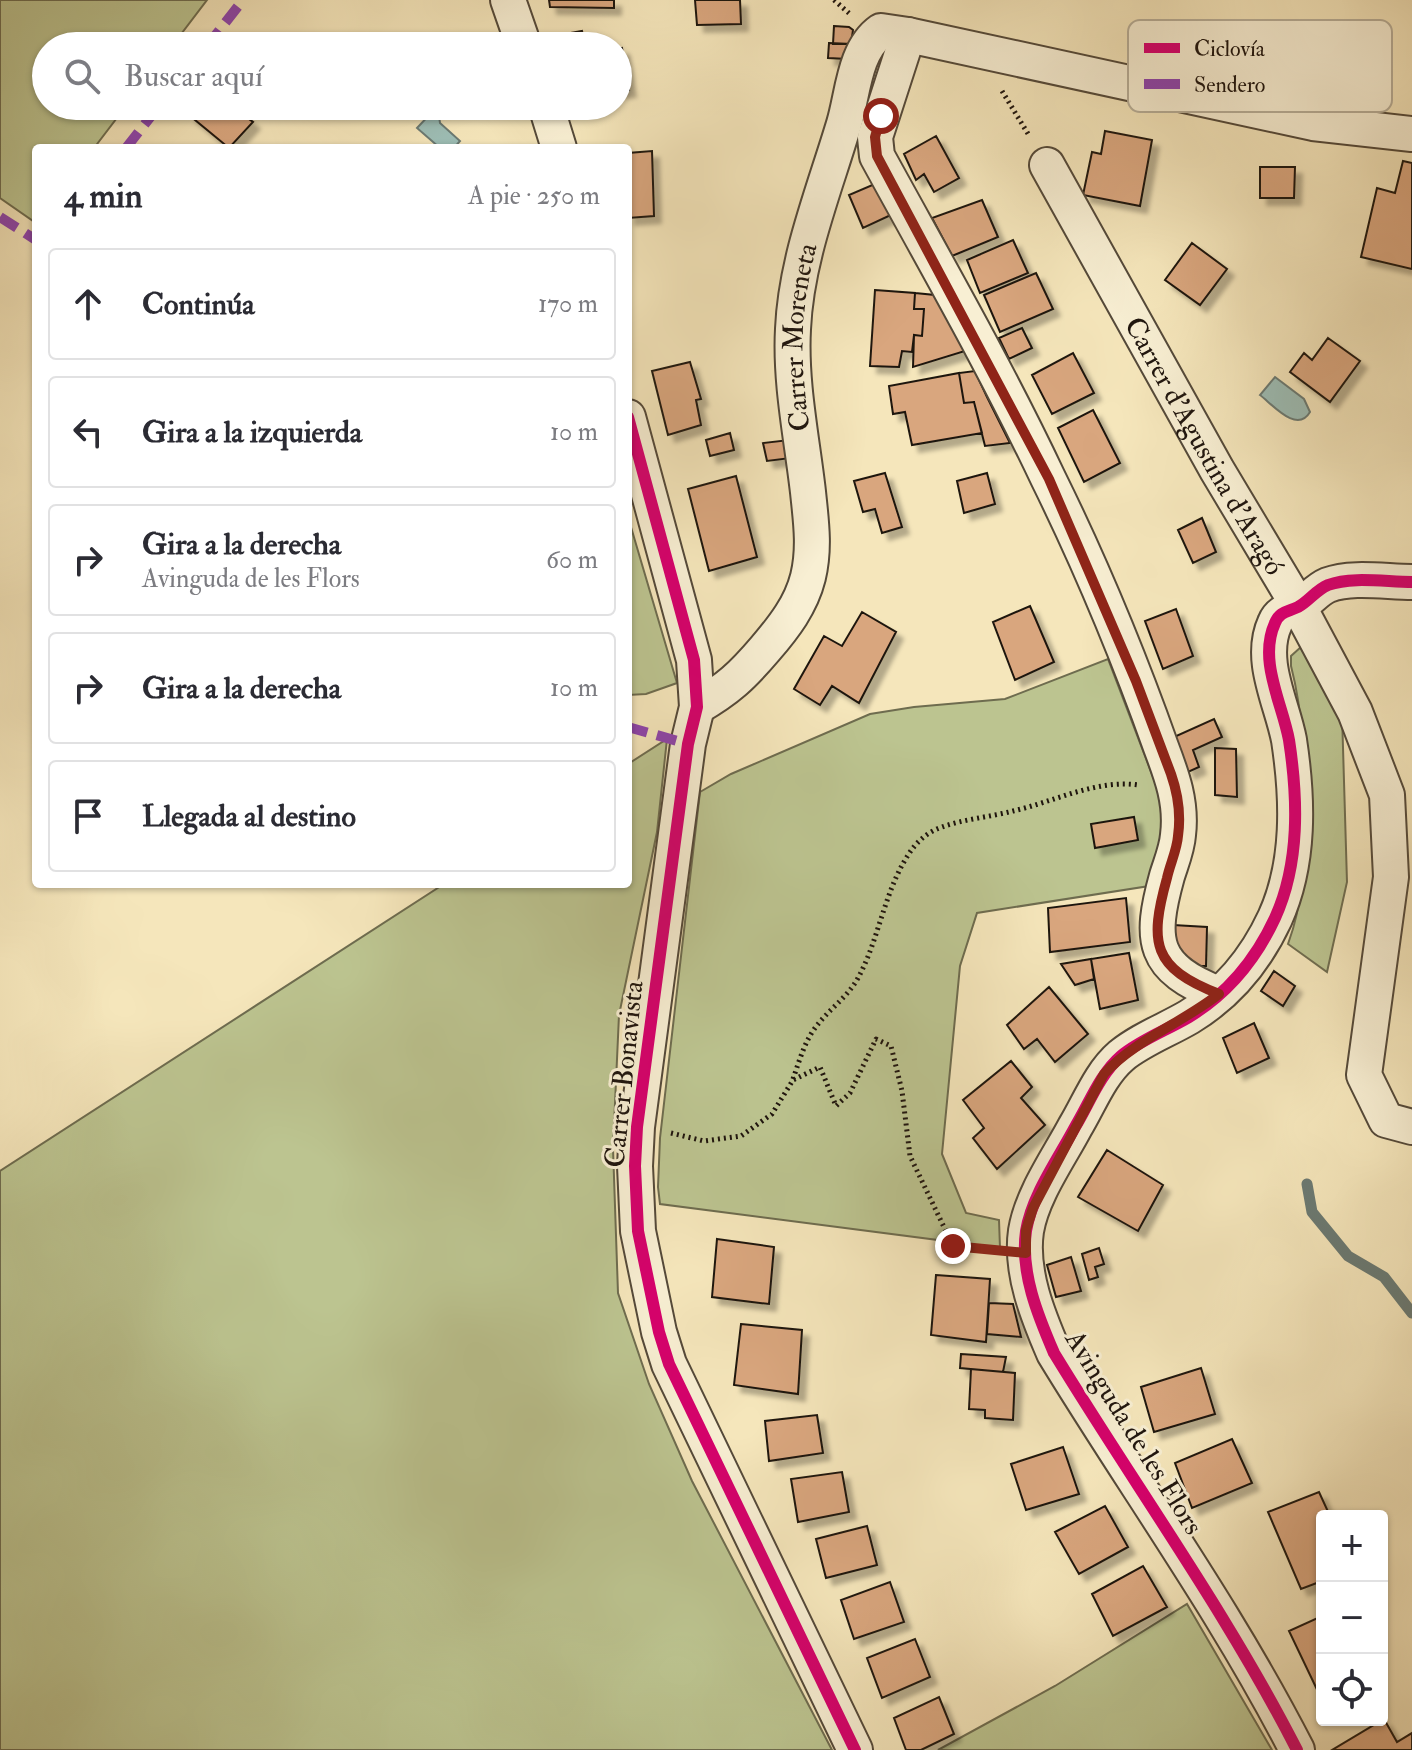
<!DOCTYPE html>
<html lang="es">
<meta charset="utf-8">
<style>
:root{--surface:#fff;--page:#f7f7f7;--text:#2b2b33;--muted:#7c7c81;--line:#e1e1e2}
body{margin:0;font-family:"IM FELL Double Pica",serif;background:var(--page);color:var(--text)}
.controls{position:absolute;right:24px;bottom:24px;display:grid;overflow:hidden;border-radius:8px;box-shadow:0 2px 6px #0004}
.controls button{width:72px;height:72px;display:grid;place-items:center;padding:0;border:0;border-bottom:2px solid var(--line);background:var(--surface);color:var(--text);font:40px sans-serif}
.stop{position:absolute;width:24px;height:24px;margin:-18px;border:6px solid #8f2418;border-radius:50%;background:#fff}
.stop.end{background:#8f2418;border-color:#fff;box-shadow:0 2px 8px #0008}
.list{margin:0;padding:0;list-style:none}
h2{display:flex;justify-content:space-between;align-items:center;height:104px;margin:0;padding:0 32px;font-size:34px}
h2 small{font-size:26px;font-weight:400;color:var(--muted)}
.list li{display:grid;grid-template-columns:52px 1fr auto;gap:24px;align-items:center;box-sizing:border-box;height:112px;margin:0 16px 16px;padding:0 16px;border:2px solid var(--line);border-radius:8px}
.list b{display:block;font-size:30px;white-space:nowrap}
.list p{margin:0;font-size:26px;white-space:nowrap;color:var(--muted)}
.list em{font-size:26px;font-style:normal;color:var(--muted)}
.icon{flex:none;width:44px;height:44px;fill:none;stroke:currentColor;stroke-width:2;stroke-linecap:round;stroke-linejoin:round}
.map{position:relative;flex:none;width:1412px;height:1750px;overflow:hidden}
.search{position:absolute;background:var(--surface);box-shadow:0 2px 6px #0004;left:32px;top:32px;width:600px;height:88px;display:flex;align-items:center;gap:20px;box-sizing:border-box;padding:0 28px;border-radius:44px;color:var(--muted);font-size:30px}
.panel{position:absolute;background:var(--surface);box-shadow:0 2px 6px #0004;left:32px;top:144px;width:600px;height:744px;border-radius:8px}
.map>svg:first-child{display:block}
.green{fill:#bcc490;stroke:#6e6c4f;stroke-width:2}
.water{fill:#9dbeb6;stroke:#6b7a73;stroke-width:2}
.lines{fill:none;stroke-linecap:round;stroke-linejoin:round}
.stream{stroke:#6b7a73;stroke-width:11}
.building{fill:#d9a67e;stroke:#1f150e;stroke-width:2;filter:url(#shadow)}
.minor-casing{stroke:#544939;stroke-width:38}
.path{stroke:#1f150e;stroke-width:5;stroke-dasharray:2 4;stroke-linecap:butt}
.minor{stroke:#f8efd3;stroke-width:34}
.quiet{stroke:#8e44ad;stroke-width:10;stroke-dasharray:20 10;stroke-linecap:butt}
.cycleway-casing{stroke:#f8efd3;stroke-width:17}
.cycleway{stroke:#d6006c;stroke-width:12}
.route{stroke:#8f2418;stroke-width:10}
.labels{text-anchor:middle;stroke-width:6;stroke-linejoin:round;paint-order:stroke}
.street-label{font-size:28px;fill:#1f150e;stroke:#f8efd3}
.key{fill:#f8efd3;stroke:#b7ae98;stroke-width:2}
.key-label{font-size:22px;fill:#1f150e}
</style>
<div class="map">
<svg width="1412" height="1750" viewBox="0 0 1412 1750">
<defs>
<filter id="shadow"><feDropShadow dx="7" dy="7" stdDeviation="2" flood-color="#0004"/></filter>
</defs>
<rect width="100%" height="100%" fill="#f5e6bb"/>
<filter id="stains"><feTurbulence type="fractalNoise" baseFrequency=".0025" numOctaves="4"/><feColorMatrix values="0 0 0 0 .2 0 0 0 0 .09 0 0 0 0 .02 0 0 0 .5 -.17"/></filter>
<radialGradient id="worn" r=".72"><stop offset=".6" stop-color="#630" stop-opacity="0"/><stop offset="1" stop-color="#630" stop-opacity=".3"/></radialGradient>
<path class="green" d="M0 0H207L172 46H46V106H126L94 148H36V223L0 198Z
M628 517 677 683 646 694 628 695Z
M1302 646 1342 714 1347 882 1327 972 1288 944C1304 901 1304 860 1304 815 1304 764 1304 716 1291 666V656Z
M1108 659 1166 811 1162 847 1149 886 977 913 960 966 942 1154 966 1213 999 1220 1000 1248 660 1204 658 1187 660 1138 700 792 731 774 870 714 914 707 1005 699Z
M667 739 657 832 619 1015 613 1148 618 1293 649 1384 692 1481 832 1750H0V1171L444 884H628V764Z
M1187 1604 1272 1750H938L1055 1686Z"/>
<path class="water" d="M433 111 439 116 440 123 460 141 454 148H440L417 128Z
M1275 377 1304 399 1310 412C1297 434 1273 405 1260 395Z"/>
<g class="lines">
<path class="stream" d="M1307 1184 1312 1212 1348 1256 1384 1277 1412 1313"/>
</g>
<path class="building" d="M549 0H614V8L550 7Z
M695 0H740L741 24 697 25Z
M834 26 849 27 853 30 851 44H833Z
M582 31 586 46H546L543 38Z
M829 43 851 44 848 59 828 58Z
M622 48 629 90 618 91V49Z
M196 106H231L253 122 229 148 189 115Z
M1105 131 1152 140 1140 206 1083 195 1092 152 1101 154Z
M936 136 959 178 934 192 924 174 916 180 904 154Z
M652 151 654 216 628 218V153Z
M1403 161 1412 163V269L1361 257 1377 188 1395 193Z
M1260 167H1295L1294 198H1260Z
M877 183 893 214 863 228 849 195Z
M982 200 998 237 952 256 932 218Z
M1013 240 1028 273 980 293 967 260Z
M1192 243 1227 269 1200 305 1165 280Z
M1036 273 1053 309 1000 332 984 295Z
M875 290 915 293 914 309H924L922 336 914 335 912 352 902 351 899 367 870 366Z
M915 293 935 295 965 351 913 367 914 335 922 336 924 309H914Z
M1022 328 1032 348 1009 359 999 338Z
M1328 338 1360 361 1330 402 1290 372 1304 353 1312 360Z
M1073 353 1094 393 1052 414 1032 375Z
M690 362 701 399 696 400 701 425 668 435 652 371Z
M975 371 987 397 1010 443 985 446 974 402 964 403 959 373Z
M959 373 964 403 974 402 982 433 912 445 905 412 893 414 889 386Z
M1093 410 1120 463 1084 482 1058 428Z
M730 433 734 450 710 456 706 440Z
M789 440 791 458 767 461 763 443Z
M885 473 902 527 882 533 875 509 863 512 854 481Z
M987 473 995 504 964 513 957 481Z
M736 476 757 557 709 571 688 489Z
M1202 518 1216 552 1193 563 1178 530Z
M1030 606 1054 662 1015 680 993 622Z
M1176 609 1193 656 1163 669 1145 621Z
M862 612 896 632 859 703 832 686 820 705 794 689 824 636 842 646Z
M1214 719 1222 737 1193 750 1199 767 1188 772 1174 737Z
M1215 748 1236 749 1237 797 1215 795Z
M1134 817 1138 840 1095 848 1091 824Z
M1126 898 1130 942 1050 952 1048 908Z
M1173 925 1207 927 1206 966H1186L1172 940Z
M1129 953 1138 1000 1100 1009 1091 959Z
M1091 959 1094 979 1075 985 1061 964Z
M1274 971 1295 986 1283 1006 1261 991Z
M1049 987 1088 1034 1055 1062 1037 1039 1024 1049 1007 1025Z
M1254 1023 1269 1058 1237 1073 1223 1038Z
M1011 1061 1032 1087 1021 1098 1045 1125 997 1169 973 1138 984 1128 963 1100Z
M1107 1150 1163 1185 1138 1231 1078 1197Z
M717 1239 774 1247 769 1304 712 1297Z
M1099 1248 1104 1264 1095 1267 1098 1277 1089 1280 1082 1254Z
M1071 1257 1081 1291 1056 1297 1047 1265Z
M936 1275 990 1279 986 1342 931 1335Z
M989 1303 1013 1304 1021 1337 987 1334Z
M741 1324 802 1330 798 1394 734 1385Z
M961 1354 1006 1357 1003 1372 960 1368Z
M1201 1368 1215 1414 1154 1432 1141 1387Z
M971 1369 1015 1373 1013 1420 985 1418V1410L969 1409Z
M817 1415 823 1453 769 1461 765 1421Z
M1232 1439 1252 1483 1192 1508 1175 1463Z
M1063 1447 1079 1494 1026 1510 1011 1464Z
M842 1472 849 1512 798 1522 791 1479Z
M1319 1492 1330 1516H1322V1581L1301 1589 1268 1512Z
M1105 1506 1128 1547 1079 1574 1055 1532Z
M867 1526 877 1565 826 1578 816 1539Z
M1143 1566 1167 1607 1113 1636 1092 1594Z
M890 1582 904 1622 854 1639 841 1600Z
M1322 1616V1700L1289 1631Z
M915 1639 930 1677 882 1698 867 1658Z
M939 1697 954 1734 921 1750H906L894 1718Z
M1384 1719 1397 1742 1412 1733V1750H1332Z"/>
<g class="lines">
<g class="minor-casing">
<g id="minor">
<path d="M508 0 524 46"/>
<path d="M908 35 875 137 877 156C935 262 996 368 1048 478 1090 563 1129 657 1161 747 1172 776 1182 803 1178 835 1177 849 1171 863 1167 876 1149 941 1152 968 1219 994"/>
<path d="M546 106 559 148"/>
<path id="s1" d="M1047 165 1217 470 1299 607 1355 712 1387 795 1391 877 1364 1075 1386 1120 1412 1127"/>
<path d="M628 417 694 660 697 707 688 744 637 1127 635 1166 638 1231 659 1332 669 1364 855 1750"/>
<path id="s2" d="M697 707C728 689 742 676 765 649 784 627 801 605 808 577 815 548 811 521 808 492 802 439 790 383 793 329 796 259 824 191 844 124 853 94 854 50 881 31L908 35 1313 123 1412 134"/>
<path d="M1297 1750C1226 1611 1135 1486 1054 1353 1038 1316 1020 1272 1026 1231 1032 1195 1058 1159 1075 1127 1089 1104 1100 1074 1121 1056 1140 1040 1167 1030 1189 1017 1227 994 1256 959 1275 918 1300 863 1298 799 1289 740 1282 703 1258 660 1275 623 1280 611 1288 612 1298 607 1309 601 1316 590 1328 585 1352 576 1386 582 1412 582"/>
</g>
</g>
<path class="path" d="M834 0 851 15
M1002 91 1030 137
M793 1079C799 1062 804 1043 815 1028 828 1010 847 998 858 978 880 938 885 885 913 848 920 839 930 831 942 827 964 819 990 817 1013 811 1053 802 1097 779 1138 785
M671 1133 704 1141 741 1136 772 1114 793 1080 820 1067 836 1106 850 1093 876 1039 891 1046 902 1091 910 1156 953 1246 993 1250"/>
<use href="#minor" class="minor"/>
<path class="quiet" d="M207 46 243 0
M126 148 159 106
M0 217 36 240
M628 727 688 744"/>
<g class="cycleway-casing">
<path id="cycleway" d="M628 417 694 660 697 707 688 744 637 1127 635 1166 638 1231 659 1332 669 1364 855 1750
M1297 1750C1226 1611 1135 1486 1054 1353 1038 1316 1020 1272 1026 1231 1032 1195 1058 1159 1075 1127 1089 1104 1100 1074 1121 1056 1140 1040 1167 1030 1189 1017 1227 994 1256 959 1275 918 1300 863 1298 799 1289 740 1282 703 1258 660 1275 623 1280 611 1288 612 1298 607 1309 601 1316 590 1328 585 1352 576 1386 582 1412 582"/>
</g>
<use href="#cycleway" class="cycleway"/>
</g>
<g class="lines">
<path class="route" d="M881 116 875 137 877 156 1049 479 1136 681 1171 774C1178 794 1181 815 1178 836 1177 850 1170 864 1167 878 1149 943 1152 968 1219 994 1182 1023 1135 1040 1104 1074L1033 1208 1026 1230V1253L953 1246"/>
</g>
<g class="labels">
<g class="street-label">
<text dy="10" stroke="none"><textPath href="#s2" startOffset="416">Carrer Moreneta</textPath></text>
<text dy="10" stroke="none"><textPath href="#s1" startOffset="322">Carrer d'Agustina d'Aragó</textPath></text>
<text transform="translate(623 1074) rotate(-84)" y="10">Carrer Bonavista</text>
<text transform="translate(1135 1432) rotate(58)" y="10">Avinguda de les Flors</text>
</g>
</g>
<rect x="1128" y="20" width="264" height="92" rx="12" class="key"/>
<rect x="1144" y="43" width="36" height="10" fill="#d6006c"/>
<rect x="1144" y="79" width="36" height="10" fill="#8e44ad"/>
<g class="key-label">
<text x="1194" y="56">Ciclovía</text>
<text x="1194" y="92">Sendero</text>
</g>
<rect width="100%" height="100%" filter="url(#stains)"/>
<rect width="100%" height="100%" fill="url(#worn)"/>
</svg>
<div class="controls">
<button>+</button>
<button>−</button>
<button><svg class="icon" aria-label="locate" viewBox="0 0 24 24"><circle cx="12" cy="12" r="6"/><path d="M12 2v4M12 18v4M2 12h4M18 12h4"/></svg></button>
</div>
<div class="stop" style="left:881px;top:116px"></div>
<div class="stop end" style="left:953px;top:1246px"></div>
<div class="search"><svg class="icon" aria-label="search" viewBox="0 0 24 24"><circle cx="10" cy="10" r="6"/><path d="M15 15l6 6"/></svg>Buscar aquí</div>
<section class="panel">
<h2>4 min<small>A pie · 250 m</small></h2>
<ul class="list">
<li><svg class="icon" aria-label="ahead" viewBox="0 0 24 24"><path d="M12 20V5M6 11l6-6 6 6"/></svg><div><b>Continúa</b></div><em>170 m</em></li>
<li><svg class="icon" aria-label="left" viewBox="0 0 24 24"><path d="M17 20v-9H6M10 6l-5 5 5 5"/></svg><div><b>Gira a la izquierda</b></div><em>10 m</em></li>
<li><svg class="icon" aria-label="right" viewBox="0 0 24 24"><path d="M7 20v-9h11M14 6l5 5-5 5"/></svg><div><b>Gira a la derecha</b><p>Avinguda de les Flors</p></div><em>60 m</em></li>
<li><svg class="icon" aria-label="right" viewBox="0 0 24 24"><path d="M7 20v-9h11M14 6l5 5-5 5"/></svg><div><b>Gira a la derecha</b></div><em>10 m</em></li>
<li><svg class="icon" aria-label="arrive" viewBox="0 0 24 24"><path d="M6 21V4h12l-3 4 3 4H6"/></svg><div><b>Llegada al destino</b></div></li>
</ul>
</section>
</div>
